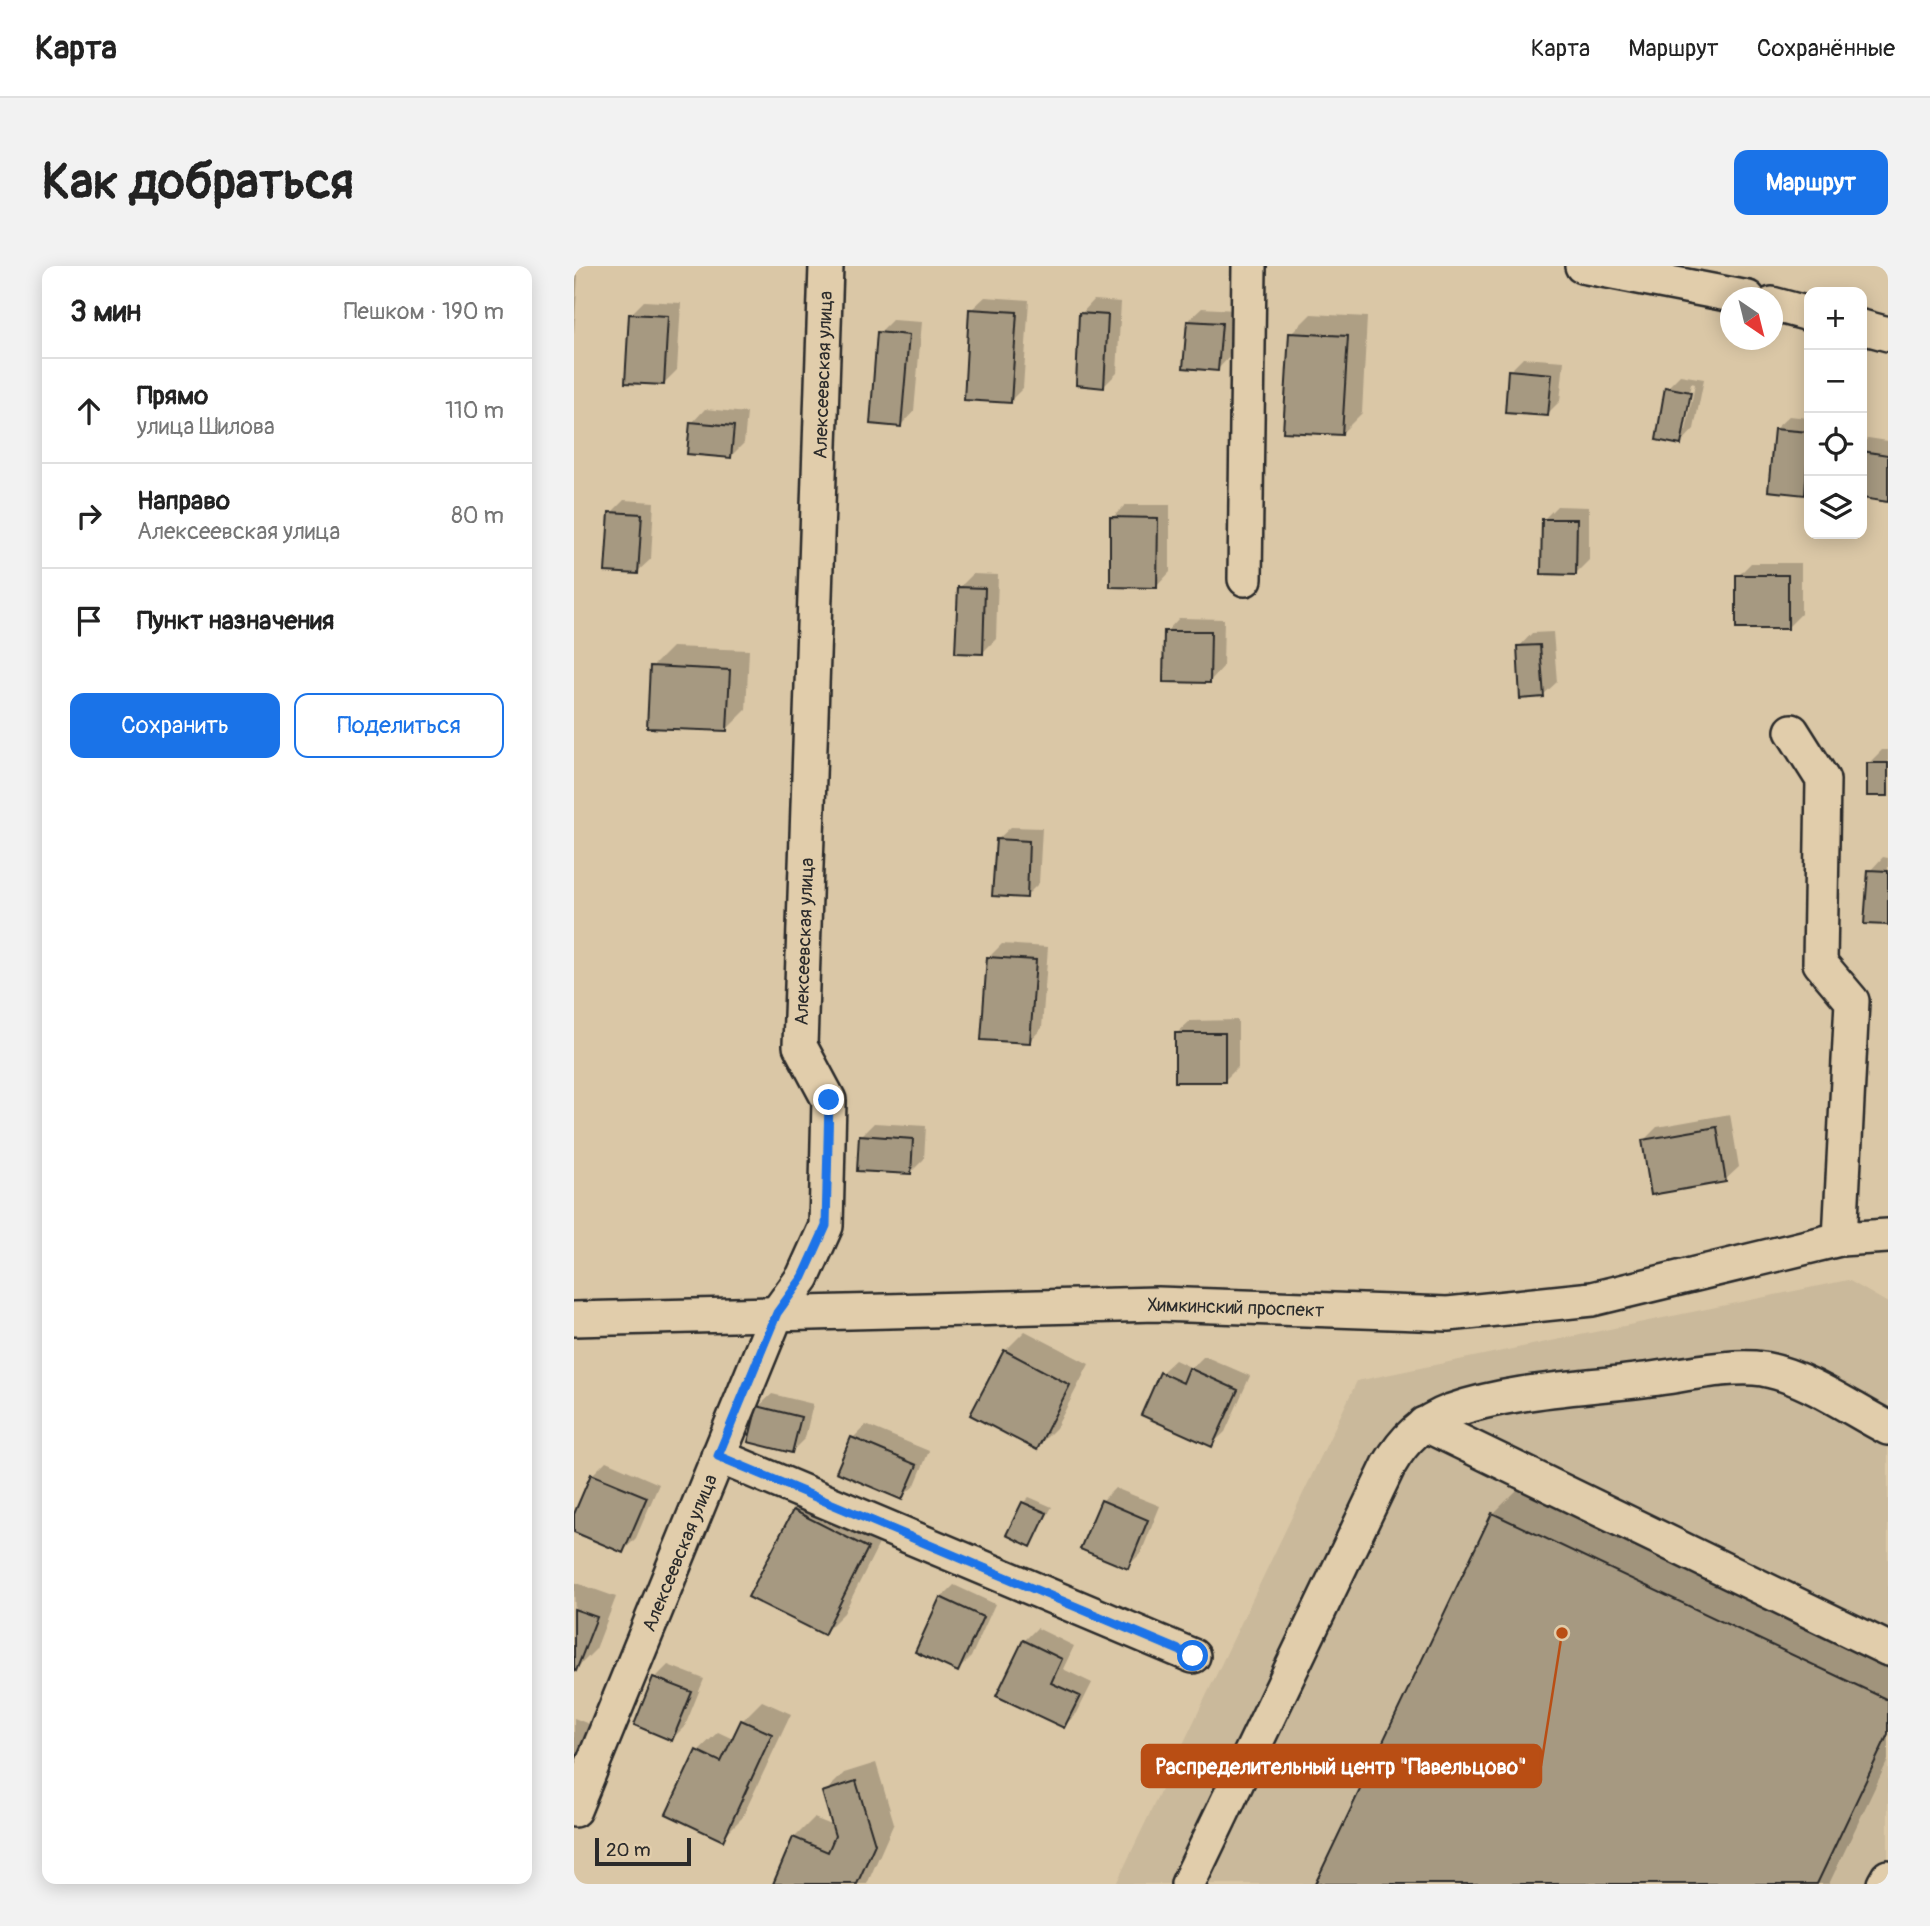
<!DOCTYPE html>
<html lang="ru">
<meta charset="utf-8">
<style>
:root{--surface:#fff;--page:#f2f2f2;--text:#222;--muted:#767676;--line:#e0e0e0;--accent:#1a73e8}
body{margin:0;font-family:Pangolin,sans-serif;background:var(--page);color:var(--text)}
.controls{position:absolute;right:21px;top:21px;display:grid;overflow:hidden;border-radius:14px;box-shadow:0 4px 18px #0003}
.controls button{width:63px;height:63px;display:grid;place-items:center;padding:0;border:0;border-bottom:2px solid var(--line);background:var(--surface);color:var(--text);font:35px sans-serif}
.compass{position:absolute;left:1146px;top:21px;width:63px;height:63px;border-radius:50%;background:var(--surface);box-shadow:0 4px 18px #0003;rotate:145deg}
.scale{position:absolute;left:21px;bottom:18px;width:96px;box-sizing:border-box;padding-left:7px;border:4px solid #2b2b2b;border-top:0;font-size:19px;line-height:24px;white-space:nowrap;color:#2b2b2b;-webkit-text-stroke:5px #e1cdab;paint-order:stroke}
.stop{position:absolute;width:21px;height:21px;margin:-16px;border:5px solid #1a73e8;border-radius:50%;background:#fff}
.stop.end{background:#1a73e8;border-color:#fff;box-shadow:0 2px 7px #0008}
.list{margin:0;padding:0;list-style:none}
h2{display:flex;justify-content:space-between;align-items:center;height:91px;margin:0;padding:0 28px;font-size:30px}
h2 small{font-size:23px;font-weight:400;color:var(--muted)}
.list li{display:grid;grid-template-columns:46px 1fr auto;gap:21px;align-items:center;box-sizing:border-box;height:105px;padding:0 28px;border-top:2px solid var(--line)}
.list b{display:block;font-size:26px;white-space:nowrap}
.list p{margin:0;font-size:23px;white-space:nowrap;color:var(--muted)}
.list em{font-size:23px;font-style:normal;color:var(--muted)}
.actions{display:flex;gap:14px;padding:21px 28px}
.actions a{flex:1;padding:16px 0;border:2px solid var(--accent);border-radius:14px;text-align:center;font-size:24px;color:var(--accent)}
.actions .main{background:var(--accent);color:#fff}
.icon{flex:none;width:38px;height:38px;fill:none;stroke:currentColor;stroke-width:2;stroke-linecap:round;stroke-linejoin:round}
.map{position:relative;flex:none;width:1314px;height:1618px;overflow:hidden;border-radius:14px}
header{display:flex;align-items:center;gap:42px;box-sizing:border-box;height:98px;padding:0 35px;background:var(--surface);border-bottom:2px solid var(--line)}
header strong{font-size:33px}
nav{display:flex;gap:38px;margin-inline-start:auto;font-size:24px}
.intro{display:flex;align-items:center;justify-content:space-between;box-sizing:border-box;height:168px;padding:0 42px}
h1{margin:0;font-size:49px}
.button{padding:18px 32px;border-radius:14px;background:var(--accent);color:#fff;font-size:24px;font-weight:700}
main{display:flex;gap:42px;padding:0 42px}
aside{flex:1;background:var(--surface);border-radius:14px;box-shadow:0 4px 18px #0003}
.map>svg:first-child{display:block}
.built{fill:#cab99b}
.shadow{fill:#0003;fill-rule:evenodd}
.building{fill:#a69981;stroke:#2b2b2b;stroke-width:2}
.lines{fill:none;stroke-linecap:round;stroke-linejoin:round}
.minor-casing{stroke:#2b2b2b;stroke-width:38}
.minor{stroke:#e1cdab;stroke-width:33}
.route{stroke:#1a73e8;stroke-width:9}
.labels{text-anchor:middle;stroke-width:6;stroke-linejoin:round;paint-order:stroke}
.street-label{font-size:19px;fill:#2b2b2b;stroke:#e1cdab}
.leader{fill:none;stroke:#b94e14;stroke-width:2.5}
.callout-dot{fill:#b94e14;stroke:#e1cdab;stroke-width:2.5}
.callout{fill:#b94e14;stroke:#b94e14;stroke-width:2.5}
.callout-label{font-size:21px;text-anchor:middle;font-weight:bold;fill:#fff}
</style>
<header>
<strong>Карта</strong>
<nav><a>Карта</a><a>Маршрут</a><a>Сохранённые</a></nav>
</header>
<div class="intro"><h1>Как добраться</h1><a class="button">Маршрут</a></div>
<main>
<aside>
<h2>3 мин<small>Пешком · 190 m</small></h2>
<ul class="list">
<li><svg class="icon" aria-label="ahead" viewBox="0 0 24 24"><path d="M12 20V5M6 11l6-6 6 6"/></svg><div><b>Прямо</b><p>улица Шилова</p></div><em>110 m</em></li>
<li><svg class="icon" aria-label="right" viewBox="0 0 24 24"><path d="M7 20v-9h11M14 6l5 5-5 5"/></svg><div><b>Направо</b><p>Алексеевская улица</p></div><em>80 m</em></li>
<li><svg class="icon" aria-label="arrive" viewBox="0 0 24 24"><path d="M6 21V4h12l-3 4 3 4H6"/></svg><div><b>Пункт назначения</b></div></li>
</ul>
<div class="actions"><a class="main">Сохранить</a><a>Поделиться</a></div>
</aside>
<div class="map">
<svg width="1314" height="1618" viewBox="0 0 1314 1618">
<rect width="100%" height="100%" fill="#dac7a6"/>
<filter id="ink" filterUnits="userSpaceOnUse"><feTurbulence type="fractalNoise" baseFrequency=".0143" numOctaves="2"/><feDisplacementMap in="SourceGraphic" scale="14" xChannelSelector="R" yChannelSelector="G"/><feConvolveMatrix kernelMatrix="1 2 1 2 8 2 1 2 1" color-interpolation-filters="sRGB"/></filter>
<g filter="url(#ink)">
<path class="built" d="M1274 1014 1314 1037V1618H542L783 1115Z"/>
<path class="shadow" d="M0 9 4 10 0 69Z
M411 31 455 34 449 122 436 135 397 44Z
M520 34 547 36 543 107 529 121 507 48Z
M70 35 107 37 103 104 90 117 57 48Z
M628 42 661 44 657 89 644 103 614 55Z
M737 48 793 51 788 147 768 167 717 68Z
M318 54 348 56 340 145 327 159 305 67Z
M949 92 990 95 986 135 973 148 936 105Z
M1106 109 1130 113 1120 163 1107 177 1093 122ZM1117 117 1121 118 1112 164H1108Z
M131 143 173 147 170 177 157 190 118 157Z
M1215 150 1235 152V222L1230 227 1201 163Z
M1294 172 1314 175V234L1288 230V178Z
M50 234 80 236 77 293 63 306 37 247Z
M551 239H596V306L583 320 538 252Z
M983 240 1015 241V294L1002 307 970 253Z
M1177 297H1227V348L1214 361 1164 310Z
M399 308 424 309 422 373 408 387 385 322Z
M605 352 650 353 649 401 636 415 592 366Z
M979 366 983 416 969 429 945 381 958 367Z
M98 381 175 384 172 444 152 464 78 401Z
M1308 484H1314V528L1294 498Z
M437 561 468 562 465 617 452 630 423 574Z
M1309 591 1314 592V658L1296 605Z
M428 678 474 681 468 762 455 776 415 691Z
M664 754V801L651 814 602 768 616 755Z
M1156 848 1165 901 1151 914 1070 874 1083 861Z
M300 857 352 860 350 893 337 906 287 870Z
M451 1065 515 1098 482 1162 462 1182 431 1085Z
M630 1090 676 1110 651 1166 637 1179 587 1107 601 1094 618 1102Z
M198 1128 239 1138 231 1172 218 1185 184 1141Z
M292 1159 355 1185 341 1219 327 1232 279 1172Z
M32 1195 85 1218 62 1272 49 1285 0 1265V1252L18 1209Z
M541 1222 586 1240 567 1287 553 1301 528 1235Z
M945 1222 1314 1396V1494L1255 1618H743L919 1248Z
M240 1225 313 1262 270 1347 250 1367 220 1245Z
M455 1231 478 1241 456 1279 449 1237Z
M0 1316 42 1331 22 1383 2 1403Z
M380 1319 421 1338 397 1391 384 1404 367 1332Z
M463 1362 500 1380 489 1403 518 1417 503 1447 490 1460 450 1375Z
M94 1399 130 1413 111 1460 98 1473 81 1412Z
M188 1435 217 1448 168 1552 148 1572 124 1485 144 1466 159 1473 168 1455Z
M0 1452 15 1458 0 1493Z
M302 1497 320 1557 293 1618H201L220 1572 240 1552 260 1560 250 1527 270 1507Z"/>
<path class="building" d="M395 43 443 46 437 137 390 134Z
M505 47 534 49 530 122 502 119Z
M55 48 94 50 90 119 51 117Z
M613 55 648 57 644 105 609 102Z
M303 66 335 69 327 161 296 158Z
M715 67 774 70 768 169 709 166Z
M934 104 978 108 974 150 931 147Z
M1091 121 1117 126 1107 179 1082 174Z
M116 156 160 160 157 192 113 188Z
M1200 163 1235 166 1231 229 1194 225Z
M1288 185 1314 189V236L1288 232Z
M35 246 68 248 64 308 31 306Z
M536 251 584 252 583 322 536 321Z
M968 253H1003L1002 309 967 308Z
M1162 309H1214V363H1162Z
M384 321 411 322 409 388 381 387Z
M590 365H637L636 417 589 416Z
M966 379 970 431 946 433 943 380Z
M76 400 156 404 153 465 73 462Z
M1293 497H1314V530H1293Z
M422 573 455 575 453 632 418 630Z
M1294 604 1314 605V659L1290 658Z
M413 691 462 694 456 777 407 774Z
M601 767H651V816H601Z
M1143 861 1152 916 1077 929 1068 874Z
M285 869 339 873 337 908 283 905Z
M430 1084 496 1119 463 1184 396 1149Z
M615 1102 664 1124 638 1181 567 1149 586 1106 609 1117Z
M183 1140 227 1151 218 1187 174 1176Z
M277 1171 343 1199 328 1234 262 1206Z
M17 1208 73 1231 49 1287 0 1266V1248Z
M527 1234 574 1254 554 1303 506 1283Z
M448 1236 473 1247 457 1281 432 1269Z
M219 1244 294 1282 250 1369 174 1331Z
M918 1247 1314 1434V1468L1243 1618H741Z
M366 1331 409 1351 384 1406 341 1386Z
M0 1343 23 1351 2 1405 0 1404Z
M449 1374 488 1393 477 1417 506 1430 490 1462 422 1430Z
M79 1411 118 1426 98 1475 60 1459Z
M167 1454 198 1468 149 1575 92 1548 122 1484 147 1496Z
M282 1515 301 1578 283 1618H199L219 1571 254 1586 261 1570 248 1526Z"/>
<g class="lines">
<g class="minor-casing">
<g id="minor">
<path d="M1008 0 1174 32"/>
<path d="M1198 38 1235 48"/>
<path d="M1288 61 1314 68"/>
<path d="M671 313 675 0"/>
<path d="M1218 465 1249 514 1246 697 1278 735 1266 973"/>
<path id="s1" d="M0 1053 584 1038 874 1048 1018 1033 1266 973 1314 970"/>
<path d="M850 1158 1314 1383"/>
<path d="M144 1190 619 1390"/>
<path id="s2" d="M0 1544 203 1047 229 1011 252 960 255 834 226 780 252 0"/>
<path d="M614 1618 815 1199C830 1173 848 1156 877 1145 940 1123 1012 1122 1077 1113 1110 1109 1157 1098 1189 1103 1233 1111 1275 1142 1314 1162"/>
<path d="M1310 1618 1314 1611"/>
</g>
</g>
<use href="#minor" class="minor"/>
</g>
</g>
<g class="lines" filter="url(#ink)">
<path class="route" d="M255 834 252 960 229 1011 203 1047 144 1190 619 1390"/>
</g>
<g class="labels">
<g class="street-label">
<text dy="7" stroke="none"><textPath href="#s2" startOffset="1496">Алексеевская улица</textPath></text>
<text dy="7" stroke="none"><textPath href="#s2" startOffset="929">Алексеевская улица</textPath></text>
<text dy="7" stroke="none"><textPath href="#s1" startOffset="662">Химкинский проспект</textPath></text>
<text dy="7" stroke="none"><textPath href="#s2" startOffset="278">Алексеевская улица</textPath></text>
</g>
</g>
<path class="leader" d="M988 1367L967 1500"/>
<circle class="callout-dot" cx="988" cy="1367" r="7"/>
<rect class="callout" x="568" y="1479" width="399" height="42" rx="7"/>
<g class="callout-label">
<text x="767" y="1508">Распределительный центр "Павельцово"</text>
</g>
</svg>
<div class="controls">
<button>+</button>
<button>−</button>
<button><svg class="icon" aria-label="locate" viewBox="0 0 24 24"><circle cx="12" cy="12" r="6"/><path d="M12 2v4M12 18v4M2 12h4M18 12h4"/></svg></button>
<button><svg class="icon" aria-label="layers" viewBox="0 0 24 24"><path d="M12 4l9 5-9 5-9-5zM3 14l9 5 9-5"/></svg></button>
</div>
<svg class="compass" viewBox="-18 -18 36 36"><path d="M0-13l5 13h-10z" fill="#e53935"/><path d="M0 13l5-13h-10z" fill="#767676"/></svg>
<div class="scale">20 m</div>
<div class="stop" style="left:619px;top:1390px"></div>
<div class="stop end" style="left:255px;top:834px"></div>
</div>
</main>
